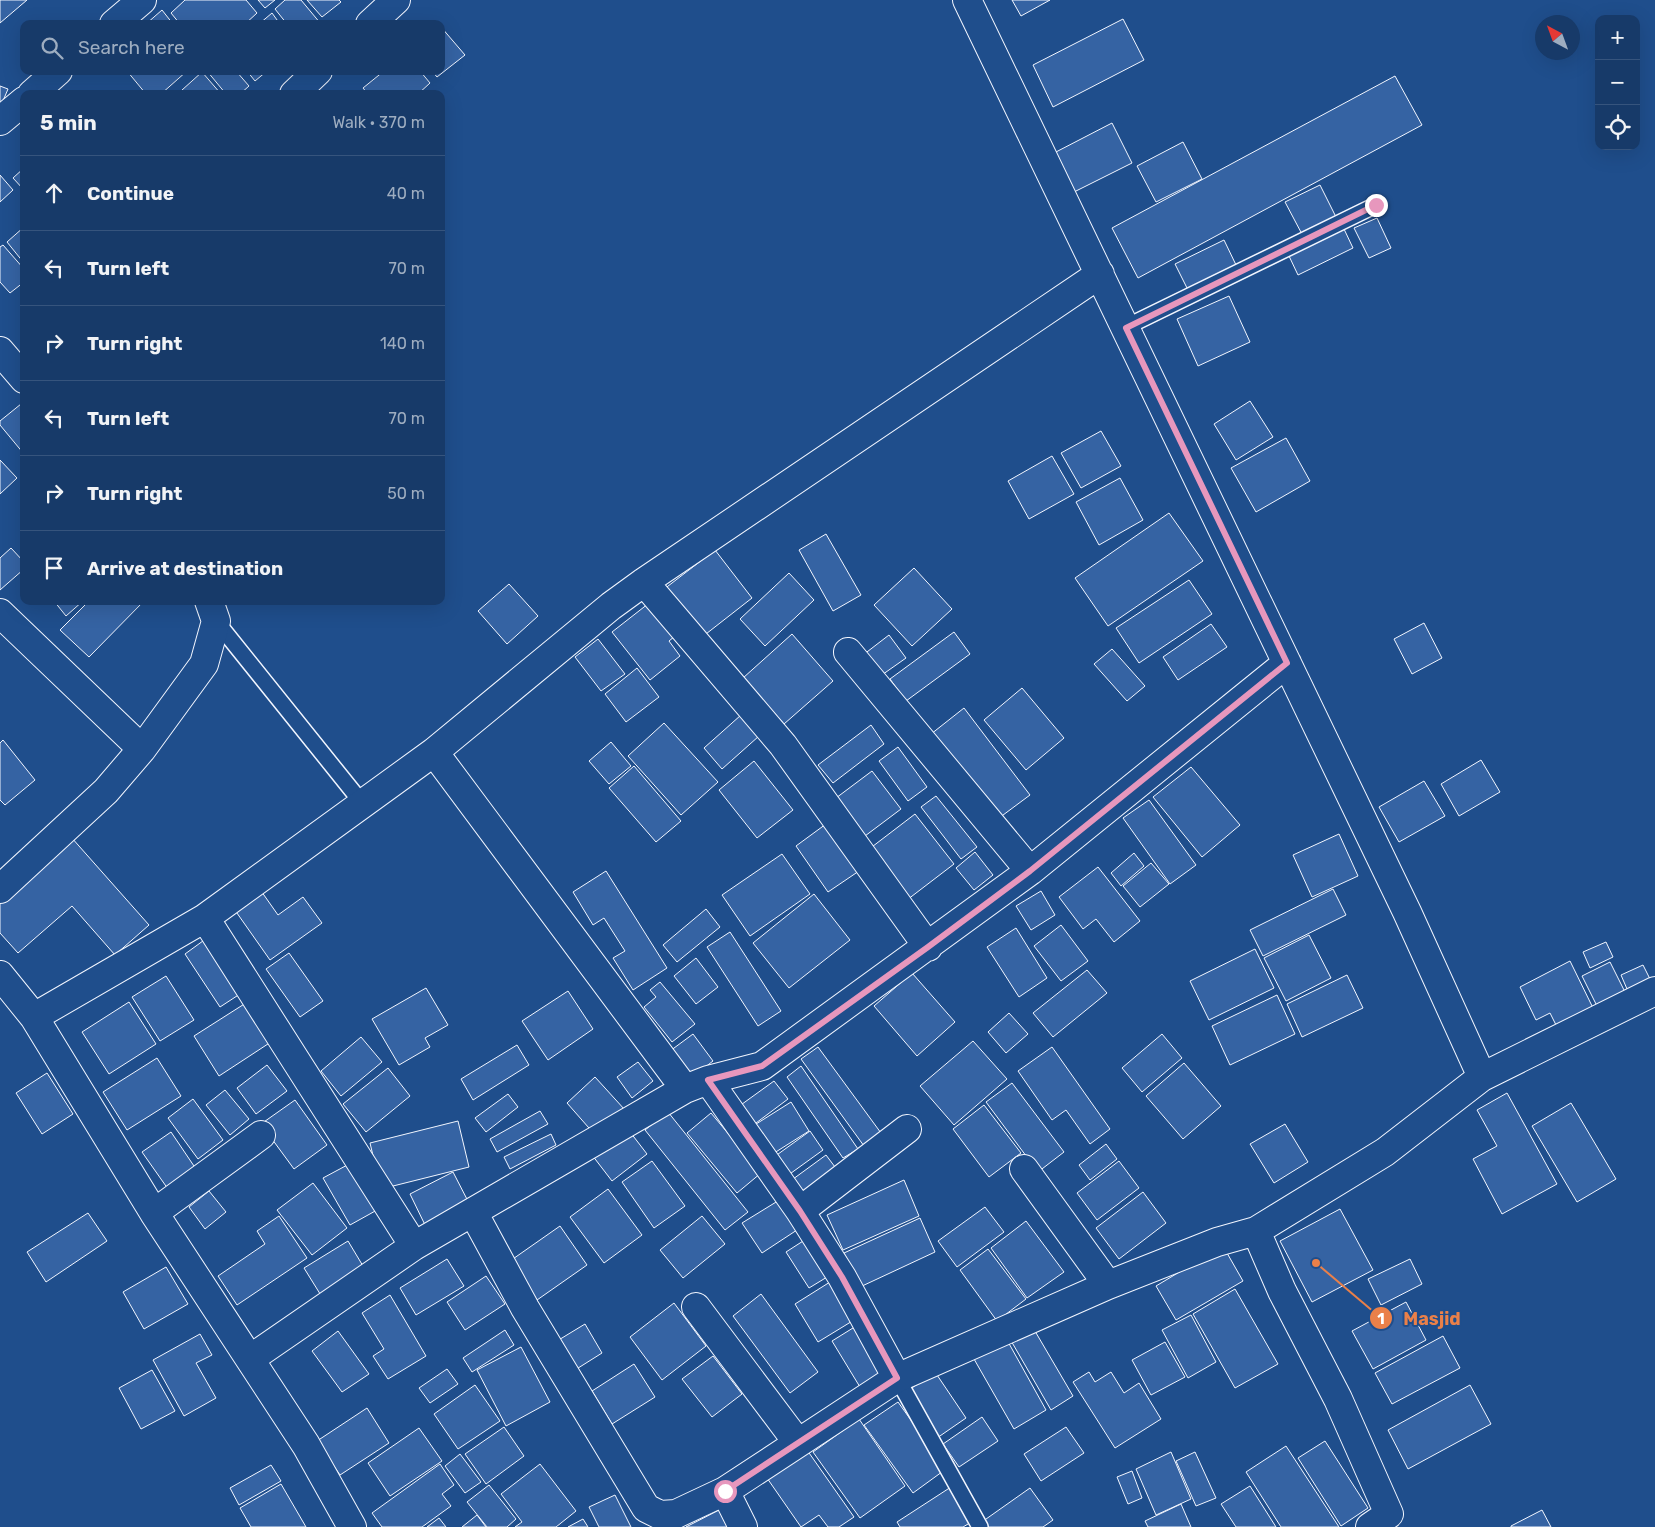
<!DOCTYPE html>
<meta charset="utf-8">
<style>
:root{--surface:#173a69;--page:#20416f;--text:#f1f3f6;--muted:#9eadc0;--line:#36547d}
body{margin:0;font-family:Rubik,sans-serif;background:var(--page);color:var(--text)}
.controls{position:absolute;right:15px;top:15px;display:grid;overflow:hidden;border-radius:10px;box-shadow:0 5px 20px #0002}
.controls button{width:45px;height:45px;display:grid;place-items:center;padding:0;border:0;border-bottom:1px solid var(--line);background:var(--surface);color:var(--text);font:25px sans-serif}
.compass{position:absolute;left:1535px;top:15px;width:45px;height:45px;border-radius:50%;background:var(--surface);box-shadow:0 5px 20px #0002;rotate:319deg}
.stop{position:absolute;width:15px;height:15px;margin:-11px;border:4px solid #e797bd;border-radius:50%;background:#fff}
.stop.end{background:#e797bd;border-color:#fff;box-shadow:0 1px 5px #0008}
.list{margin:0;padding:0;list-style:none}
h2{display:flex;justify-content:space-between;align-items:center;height:65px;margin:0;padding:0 20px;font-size:21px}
h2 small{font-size:16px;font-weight:400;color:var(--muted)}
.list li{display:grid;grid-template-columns:32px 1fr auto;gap:15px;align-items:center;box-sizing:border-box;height:75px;padding:0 20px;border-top:1px solid var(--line)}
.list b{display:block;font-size:19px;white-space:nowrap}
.list em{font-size:16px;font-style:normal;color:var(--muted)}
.icon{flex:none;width:28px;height:28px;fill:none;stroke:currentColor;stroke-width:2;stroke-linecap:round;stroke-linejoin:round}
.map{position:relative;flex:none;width:1655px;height:1527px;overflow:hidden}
.search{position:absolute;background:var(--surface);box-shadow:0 5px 20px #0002;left:20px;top:20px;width:425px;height:55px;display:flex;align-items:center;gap:12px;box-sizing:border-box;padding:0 18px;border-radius:10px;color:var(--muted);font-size:19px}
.panel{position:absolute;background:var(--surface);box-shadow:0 5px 20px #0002;left:20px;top:90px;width:425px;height:515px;border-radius:10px}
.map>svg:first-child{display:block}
.building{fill:#3563a3;stroke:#f2f6ff}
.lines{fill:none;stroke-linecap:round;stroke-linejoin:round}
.lane-casing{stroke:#f2f6ff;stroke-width:18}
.street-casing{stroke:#f2f6ff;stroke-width:30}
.lane{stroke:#1f4e8c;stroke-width:15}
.street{stroke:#1f4e8c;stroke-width:28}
.route{stroke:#e797bd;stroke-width:6}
.leader{fill:none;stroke:#ea8049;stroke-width:2}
.callout-dot{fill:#ea8049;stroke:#1f4e8c;stroke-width:2}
.mark-label{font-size:15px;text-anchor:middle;font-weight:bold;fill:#fff}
.callout-label{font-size:18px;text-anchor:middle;font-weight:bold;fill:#ea8049;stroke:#1f4e8c;stroke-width:4;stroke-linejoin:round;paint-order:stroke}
</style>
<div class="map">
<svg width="1655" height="1527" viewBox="0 0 1655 1527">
<rect width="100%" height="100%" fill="#1f4e8c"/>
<path class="building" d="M0 0H27L0 23Z
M185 0H246L257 13 245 24H180L171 13Z
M258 0H275L265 8Z
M285 0H301L321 24H287L275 9Z
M307 0H339L341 2 322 17Z
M1012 0H1050L1021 16Z
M162 10 173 24H146Z
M272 13 280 24H259Z
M1123 19 1144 60 1053 107 1033 65Z
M441 27 465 55 437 77 432 71H441Z
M127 71H187L161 94H146Z
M207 71H236L249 86 240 94H226Z
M247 71H267L255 81Z
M384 71H420L430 83 418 94H368L363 88Z
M202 72 221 94H184L182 90Z
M1395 76 1422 125 1138 278 1112 228Z
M0 86 8 89 0 108Z
M1112 123 1132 163 1074 192 1054 153Z
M1183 142 1202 179 1156 202 1137 166Z
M24 168V190L13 178Z
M0 175 13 190 0 202Z
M1320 185 1337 219 1303 236 1285 202Z
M1377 218 1391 248 1369 258 1354 228Z
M24 227V263L7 242Z
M1344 229 1353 248 1298 275 1289 256Z
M1224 240 1237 267 1188 290 1175 264Z
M3 245 24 269V282L10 293 0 282V247Z
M1229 296 1250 342 1198 366 1177 319Z
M1250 401 1273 437 1236 460 1214 424Z
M21 404 24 407V454L0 425V421Z
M1101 431 1121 466 1081 488 1061 453Z
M1286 438 1310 481 1256 512 1231 468Z
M1052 456 1074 494 1029 519 1008 481Z
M0 460 17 478 0 494Z
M1120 478 1143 520 1099 545 1076 502Z
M1169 513 1203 561 1108 626 1075 578Z
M826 534 861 595 833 611 799 550Z
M11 548 24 562V569L0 590V558Z
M715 550 752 598 697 641 659 593Z
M914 568 952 609 912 646 874 605Z
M789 573 814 600 765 646 740 619Z
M1189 580 1212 614 1139 663 1116 628Z
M509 584 538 616 507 644 478 611Z
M653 600 680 632 669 641 680 656 650 680 612 632Z
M54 601H83L66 616Z
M89 601H144L89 657 60 630Z
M1424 623 1442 658 1412 674 1394 639Z
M1211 624 1227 647 1178 680 1163 657Z
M954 632 970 654 906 701 890 679Z
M792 634 833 681 784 724 743 678Z
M889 635 906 658 879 677 863 655Z
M598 639 625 674 601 691 575 657Z
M1112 649 1145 686 1127 701 1094 664Z
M637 668 659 697 626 722 605 694Z
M1022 688 1064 738 1026 770 984 720Z
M964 708 1030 795 991 824 926 738Z
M741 715 759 736 722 769 704 748Z
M664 723 718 782 681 815 628 756Z
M871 725 884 744 833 783 818 765Z
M3 740 35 780 5 805 0 800V743Z
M611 742 631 766 609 784 589 761Z
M898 747 927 787 908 801 879 761Z
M1481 760 1500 792 1459 816 1441 784Z
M754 761 793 810 757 838 719 790Z
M634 766 681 821 656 842 609 788Z
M1191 767 1240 825 1202 857 1153 797Z
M872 771 901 809 865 836 836 798Z
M1424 781 1445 816 1399 842 1379 807Z
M936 796 977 847 961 859 921 807Z
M1149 800 1196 865 1170 884 1123 818Z
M915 814 954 864 903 903 864 853Z
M826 824 859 871 828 892 796 846Z
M1339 834 1358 876 1312 897 1293 855Z
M71 837 149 925 115 955 72 906 18 953 0 933V899Z
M975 852 993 875 974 890 956 868Z
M1134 853 1144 866 1121 886 1111 873Z
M782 854 810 894 750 936 722 895Z
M1151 863 1169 884 1140 907 1123 886Z
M1098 867 1140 921 1114 942 1096 919 1083 929 1059 897Z
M606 871 667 968 633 990 613 958 625 951 604 918 593 925 573 892Z
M259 888 278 915 303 897 322 923 270 960 232 906Z
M1333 889 1346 915 1263 956 1250 930Z
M1041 891 1055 915 1031 930 1016 906Z
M814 894 850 940 789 988 753 943Z
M706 909 720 927 677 962 663 945Z
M1061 925 1088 961 1061 981 1034 946Z
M1016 928 1047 978 1019 997 987 947Z
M730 932 781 1011 758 1026 707 947Z
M1309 935 1331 978 1286 1001 1264 958Z
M207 938 243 992 220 1007 185 954Z
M1606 942 1613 957 1590 968 1583 952Z
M1255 949 1274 988 1209 1020 1190 981Z
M289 953 323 1001 300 1017 266 969Z
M696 958 718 987 696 1004 674 976Z
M1570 961 1594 1010 1558 1029 1550 1013 1536 1020 1520 987Z
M1610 962 1627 996 1599 1010 1582 976Z
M1643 965 1653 985 1630 996 1621 975Z
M1087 970 1107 993 1053 1037 1033 1013Z
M912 973 955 1022 917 1056 874 1006Z
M1347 975 1363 1008 1302 1037 1287 1004Z
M166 976 194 1020 160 1041 132 997Z
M660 982 695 1024 672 1042 644 1007 656 997 650 990Z
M426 988 448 1025 425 1038 430 1047 399 1065 372 1019Z
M568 991 593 1029 548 1060 522 1021Z
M1277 995 1295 1034 1230 1065 1212 1026Z
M249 1001 274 1040 219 1076 194 1036Z
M129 1002 156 1044 109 1074 82 1032Z
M1009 1013 1028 1034 1006 1053 988 1032Z
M693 1034 713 1061 691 1078 670 1051Z
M1162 1034 1182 1058 1142 1092 1122 1068Z
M361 1037 382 1062 341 1096 321 1071Z
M973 1041 1007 1079 954 1125 920 1086Z
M517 1045 529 1065 473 1100 461 1079Z
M818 1047 881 1133 864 1146 801 1059Z
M1052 1047 1110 1129 1090 1144 1066 1110 1052 1120 1018 1071Z
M157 1058 181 1096 127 1130 103 1092Z
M638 1062 653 1081 632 1098 617 1077Z
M1184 1063 1221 1106 1183 1139 1146 1096Z
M267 1065 287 1091 256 1114 237 1088Z
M801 1066 858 1149 843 1158 787 1077Z
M388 1068 410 1096 366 1132 343 1104Z
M47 1073 73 1114 42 1134 16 1093Z
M595 1077 625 1110 596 1136 567 1103Z
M774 1081 788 1099 752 1126 738 1107Z
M1012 1083 1064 1152 1038 1172 986 1102Z
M225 1090 249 1119 230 1135 206 1105Z
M1507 1093 1557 1184 1502 1214 1473 1159 1497 1146 1477 1110Z
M508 1094 518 1107 486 1132 475 1118Z
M193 1099 223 1140 198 1159 168 1118Z
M295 1100 327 1145 294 1169 261 1124Z
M791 1102 809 1131 771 1155 753 1126Z
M1571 1103 1616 1179 1577 1202 1532 1126Z
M984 1105 1021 1153 989 1177 953 1129Z
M540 1111 548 1124 497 1152 490 1139Z
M668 1112 748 1212 725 1230 645 1130Z
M711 1113 761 1173 737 1193 687 1133Z
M458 1121 469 1167 381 1189 370 1143Z
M1285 1124 1308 1162 1274 1183 1250 1144Z
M627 1128 647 1154 612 1181 592 1155Z
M810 1131 823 1150 787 1176 774 1157Z
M171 1132 196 1169 168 1189 142 1152Z
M551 1134 556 1145 510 1169 504 1157Z
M1106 1144 1117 1159 1090 1180 1079 1165Z
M826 1155 841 1175 804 1202 789 1182Z
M652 1161 685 1206 654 1228 622 1182Z
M1119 1161 1139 1188 1097 1220 1077 1193Z
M351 1163 377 1210 350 1225 323 1178Z
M453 1172 471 1207 427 1229 410 1194Z
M904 1180 919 1216 843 1250 827 1215Z
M313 1183 347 1228 312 1255 277 1210Z
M608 1189 642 1235 604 1263 570 1217Z
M209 1191 226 1212 205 1229 189 1207Z
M1143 1192 1166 1223 1119 1259 1096 1228Z
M781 1199 800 1228 762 1253 742 1223Z
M985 1207 1004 1232 957 1267 938 1241Z
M1340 1209 1373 1270 1312 1302 1280 1241Z
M88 1213 107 1241 46 1282 27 1252Z
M279 1216 307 1258 237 1305 218 1276 265 1244 257 1231Z
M702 1216 725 1244 683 1278 660 1250Z
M920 1218 935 1252 860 1287 844 1253Z
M1026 1221 1064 1272 1027 1298 991 1248Z
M560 1226 587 1265 537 1300 510 1261Z
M814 1234 837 1271 809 1288 786 1252Z
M348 1241 366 1271 322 1297 304 1268Z
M1223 1246 1243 1281 1176 1320 1156 1286Z
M988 1249 1026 1299 997 1321 960 1270Z
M447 1259 464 1286 416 1315 400 1288Z
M1410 1259 1422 1284 1381 1305 1368 1279Z
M166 1267 188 1304 144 1329 123 1292Z
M486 1276 505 1304 465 1330 447 1302Z
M830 1282 854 1320 818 1342 795 1304Z
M1235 1289 1278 1364 1235 1388 1193 1314Z
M761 1294 818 1372 790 1393 733 1316Z
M390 1295 426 1356 388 1379 373 1356 384 1349 362 1313Z
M1406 1302 1426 1340 1373 1369 1352 1331Z
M674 1303 706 1346 662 1380 630 1337Z
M1191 1315 1216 1362 1188 1378 1162 1330Z
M861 1323 892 1374 863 1392 832 1341Z
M585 1324 602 1353 575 1370 557 1341Z
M1032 1326 1073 1396 1051 1410 1010 1339Z
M505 1330 514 1345 472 1372 463 1358Z
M338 1331 369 1374 342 1392 312 1351Z
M200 1334 212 1355 196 1363 216 1398 184 1416 153 1360Z
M1443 1336 1460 1368 1392 1404 1375 1373Z
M1007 1340 1046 1410 1014 1429 974 1359Z
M1165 1342 1185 1377 1151 1395 1132 1360Z
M521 1347 550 1402 506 1426 477 1370Z
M713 1356 742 1394 712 1417 682 1379Z
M634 1364 655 1397 612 1424 592 1391Z
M447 1369 458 1384 430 1403 419 1388Z
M152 1370 175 1411 141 1429 119 1388Z
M935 1372 966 1418 937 1438 906 1392Z
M1089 1372 1095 1382 1111 1372 1124 1393 1139 1383 1161 1419 1115 1448 1073 1382Z
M475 1385 500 1421 458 1449 434 1414Z
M1470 1385 1491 1424 1408 1469 1388 1430Z
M898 1402 946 1469 913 1493 864 1425Z
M367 1408 389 1443 340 1475 317 1441Z
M982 1417 998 1441 959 1467 943 1444Z
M859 1419 905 1486 860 1518 813 1452Z
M504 1427 524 1456 486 1484 465 1454Z
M1066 1427 1084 1453 1041 1481 1024 1454Z
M419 1428 442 1461 390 1496 368 1463Z
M1325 1441 1368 1508 1341 1526 1298 1458Z
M1286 1446 1339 1527H1281L1246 1472Z
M807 1450 854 1517 839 1527H828L819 1515 801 1527 767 1478Z
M1171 1452 1191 1499 1156 1515 1136 1469Z
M1195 1452 1216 1498 1196 1506 1176 1461Z
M460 1454 481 1482 465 1493 445 1466Z
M440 1464 454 1485 442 1494 451 1506 422 1527H382L372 1513Z
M540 1464 576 1511 556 1527H515L522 1522 501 1494Z
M271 1465 281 1481 239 1505 230 1488Z
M1132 1471 1142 1498 1128 1504 1117 1477Z
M281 1484 306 1527H251L240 1508Z
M489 1485 516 1519 507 1527H487L467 1502Z
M1250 1486 1276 1527H1236L1221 1504Z
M951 1487 973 1521 963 1527H900L897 1522Z
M1030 1488 1053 1520 1043 1527H981L979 1524Z
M615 1495 631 1527H599L589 1507Z
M1181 1504 1191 1527H1148L1145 1521Z
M721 1509 730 1527H686Z
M1542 1510 1551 1527H1511V1526Z
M477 1515 486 1527H462Z
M439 1518 446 1527H427Z
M583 1519 588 1527H568Z"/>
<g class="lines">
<g class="lane-casing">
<path id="lane" d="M1126 327 1376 205
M216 621 363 804
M897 1378 980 1527"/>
</g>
<g class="street-casing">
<path id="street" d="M967 0 1407 912 1482 1077
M114 24 142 0
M370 24 396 0
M32 94 58 71
M294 94 318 71
M0 121 24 101
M0 351 24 379
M644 582 783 745 928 947
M0 613 142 749
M848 652 1030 871
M434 752 685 1089
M0 889 106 791 142 749 204 664 216 621 209 601
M205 918 414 1246
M0 975 34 1017 154 1213 306 1445 352 1527
M34 1017 205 918 434 752 611 606 644 582 1100 274
M708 1080 800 1211 842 1277 897 1378
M1024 1169 1108 1285
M800 1211 907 1129
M473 1212 525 1308 646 1508 660 1515 676 1514 725 1491 897 1378 1108 1285 1217 1242 1256 1231
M154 1213 261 1135
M696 1307 798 1443
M250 1359 414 1246 685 1089 708 1080 762 1066 1030 871 1287 663
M725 1491 743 1527
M1370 1527 1389 1514 1338 1399 1282 1291 1256 1231 1385 1152 1482 1077 1655 991"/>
</g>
<use href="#lane" class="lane"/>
<use href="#street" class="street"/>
</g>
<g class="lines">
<path class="route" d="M725 1491 897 1378 842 1277 800 1211 708 1080 762 1066 928 947 1030 871 1287 663 1126 328 1376 205"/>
</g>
<path class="leader" d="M1316 1263L1381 1318"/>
<g class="callout-dot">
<circle cx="1316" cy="1263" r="5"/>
<circle cx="1381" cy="1318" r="12"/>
</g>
<g class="mark-label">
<text x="1381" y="1324">1</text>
</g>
<g class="callout-label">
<text x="1432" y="1325">Masjid</text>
</g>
</svg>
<div class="controls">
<button>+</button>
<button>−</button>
<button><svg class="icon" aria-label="locate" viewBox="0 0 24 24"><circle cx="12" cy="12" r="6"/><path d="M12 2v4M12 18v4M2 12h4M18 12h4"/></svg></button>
</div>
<svg class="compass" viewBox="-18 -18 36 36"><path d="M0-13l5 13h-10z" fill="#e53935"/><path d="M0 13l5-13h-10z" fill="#9eadc0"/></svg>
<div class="stop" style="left:725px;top:1491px"></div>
<div class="stop end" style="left:1376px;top:205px"></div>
<div class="search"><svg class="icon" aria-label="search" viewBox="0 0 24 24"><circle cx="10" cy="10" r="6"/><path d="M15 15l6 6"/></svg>Search here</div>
<section class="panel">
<h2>5 min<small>Walk · 370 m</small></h2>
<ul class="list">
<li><svg class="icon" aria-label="ahead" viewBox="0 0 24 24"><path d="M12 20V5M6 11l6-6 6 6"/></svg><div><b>Continue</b></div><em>40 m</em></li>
<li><svg class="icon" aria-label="left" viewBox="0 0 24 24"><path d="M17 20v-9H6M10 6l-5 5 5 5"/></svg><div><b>Turn left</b></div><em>70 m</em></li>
<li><svg class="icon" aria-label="right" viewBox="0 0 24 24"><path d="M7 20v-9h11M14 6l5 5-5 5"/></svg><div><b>Turn right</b></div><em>140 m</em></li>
<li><svg class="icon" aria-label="left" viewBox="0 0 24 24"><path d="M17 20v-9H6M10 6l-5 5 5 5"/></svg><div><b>Turn left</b></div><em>70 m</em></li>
<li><svg class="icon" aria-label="right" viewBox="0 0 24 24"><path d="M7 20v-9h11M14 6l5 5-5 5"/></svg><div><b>Turn right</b></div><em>50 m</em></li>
<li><svg class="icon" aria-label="arrive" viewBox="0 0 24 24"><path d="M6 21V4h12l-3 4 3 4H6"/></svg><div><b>Arrive at destination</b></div></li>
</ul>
</section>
</div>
